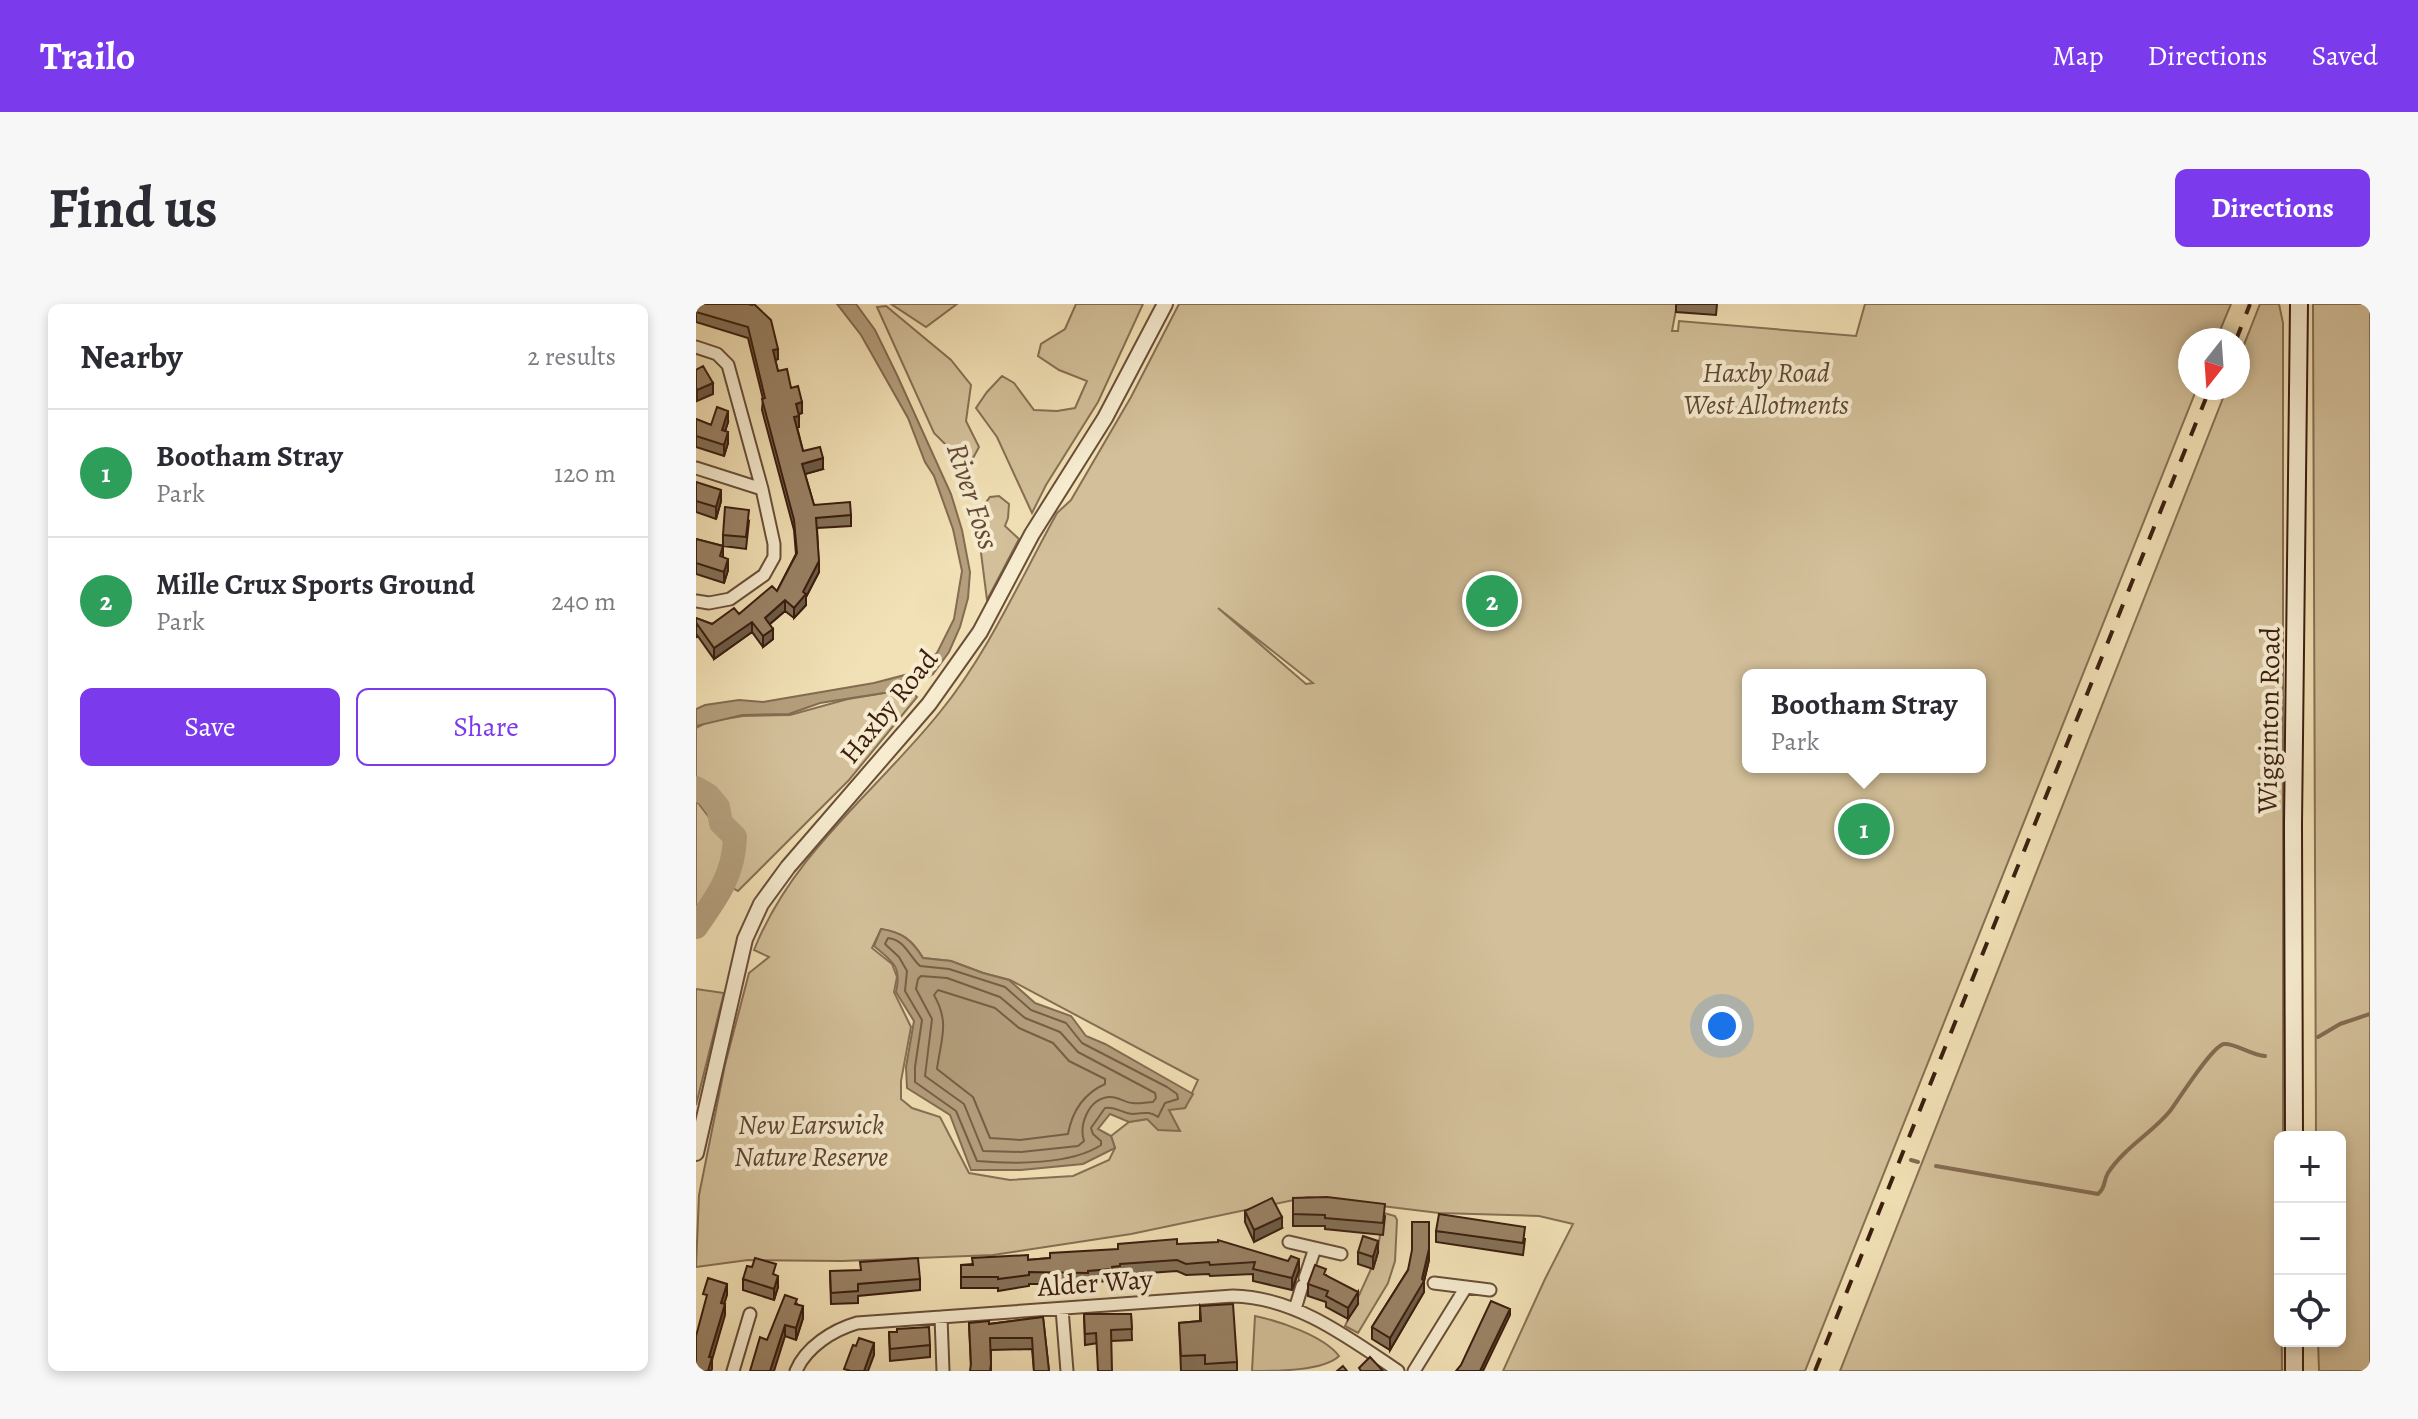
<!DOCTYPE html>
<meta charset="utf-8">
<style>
:root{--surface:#fff;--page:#f7f7f7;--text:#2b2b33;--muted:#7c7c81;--line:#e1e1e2;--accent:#7c3aed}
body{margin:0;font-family:Alegreya,serif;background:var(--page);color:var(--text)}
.controls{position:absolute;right:24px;bottom:24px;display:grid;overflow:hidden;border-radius:12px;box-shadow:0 4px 12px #0003}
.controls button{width:72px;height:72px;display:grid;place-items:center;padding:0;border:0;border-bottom:2px solid var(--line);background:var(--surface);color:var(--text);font:40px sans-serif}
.compass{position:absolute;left:1482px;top:24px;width:72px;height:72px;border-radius:50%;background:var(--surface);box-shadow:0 4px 12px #0003;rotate:197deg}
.you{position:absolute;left:1026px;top:722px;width:28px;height:28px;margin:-20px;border:6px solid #fff;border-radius:50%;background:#1a73e8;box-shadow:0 0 0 12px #1a73e833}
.badge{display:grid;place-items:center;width:52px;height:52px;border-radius:50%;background:var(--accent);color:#fff;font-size:26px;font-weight:700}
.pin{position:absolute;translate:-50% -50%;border:4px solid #fff;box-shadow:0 2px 8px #0006}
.popup{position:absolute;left:1046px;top:365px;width:244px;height:104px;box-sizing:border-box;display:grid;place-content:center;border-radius:12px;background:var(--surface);filter:drop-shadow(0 2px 6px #0005);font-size:26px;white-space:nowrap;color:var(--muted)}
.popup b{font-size:30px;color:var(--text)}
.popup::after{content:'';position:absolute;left:50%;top:100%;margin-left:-16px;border:16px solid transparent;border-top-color:var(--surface)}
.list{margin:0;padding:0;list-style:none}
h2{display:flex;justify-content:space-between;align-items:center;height:104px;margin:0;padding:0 32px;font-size:34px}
h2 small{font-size:26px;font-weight:400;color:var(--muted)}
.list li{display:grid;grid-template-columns:52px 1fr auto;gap:24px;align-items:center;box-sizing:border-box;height:128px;padding:0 32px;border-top:2px solid var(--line)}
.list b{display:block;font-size:30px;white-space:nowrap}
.list p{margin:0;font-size:26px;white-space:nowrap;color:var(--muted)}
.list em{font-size:26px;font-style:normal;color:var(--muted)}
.actions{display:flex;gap:16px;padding:24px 32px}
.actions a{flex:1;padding:18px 0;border:2px solid var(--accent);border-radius:12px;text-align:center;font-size:28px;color:var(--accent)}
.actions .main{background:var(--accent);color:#fff}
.icon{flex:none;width:44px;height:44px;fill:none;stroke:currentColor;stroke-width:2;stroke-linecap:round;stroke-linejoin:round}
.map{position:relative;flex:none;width:1674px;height:1067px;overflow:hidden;border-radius:12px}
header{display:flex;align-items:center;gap:48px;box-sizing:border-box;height:112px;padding:0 40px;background:var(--accent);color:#fff}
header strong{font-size:38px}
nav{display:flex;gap:44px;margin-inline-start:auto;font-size:28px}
.intro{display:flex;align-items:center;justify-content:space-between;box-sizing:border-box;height:192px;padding:0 48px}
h1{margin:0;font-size:56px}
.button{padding:20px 36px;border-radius:12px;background:var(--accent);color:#fff;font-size:28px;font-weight:700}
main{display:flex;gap:48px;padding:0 48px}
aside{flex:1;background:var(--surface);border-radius:12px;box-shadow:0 4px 12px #0003}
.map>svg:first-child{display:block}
.green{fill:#d3c09a;stroke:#876f54;stroke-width:2;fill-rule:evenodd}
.water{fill:#b49f7d;stroke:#846b51;stroke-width:2}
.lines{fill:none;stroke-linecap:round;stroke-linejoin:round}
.shore{stroke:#785e46;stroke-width:2}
.stream{stroke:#846b51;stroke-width:4}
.river{stroke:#b49f7d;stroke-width:24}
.minor-casing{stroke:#694f39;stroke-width:15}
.tertiary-casing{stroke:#694f39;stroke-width:18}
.secondary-casing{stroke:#3b1e0f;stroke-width:20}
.minor{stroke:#f7ecd0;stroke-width:11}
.tertiary{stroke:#f7ecd0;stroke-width:14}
.secondary{stroke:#f7ecd0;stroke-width:16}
.rail{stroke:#3b1e0f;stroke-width:4;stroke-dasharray:14 14;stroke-linecap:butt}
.wall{fill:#847158;stroke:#3b1e0f;stroke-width:2}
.shaded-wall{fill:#6c5c47;stroke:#3b1e0f;stroke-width:2}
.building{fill:#9a8366;stroke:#3b1e0f;stroke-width:2}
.labels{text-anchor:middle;stroke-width:8;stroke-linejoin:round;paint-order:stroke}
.park-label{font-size:28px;font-style:italic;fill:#614632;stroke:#f7ecd0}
.street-label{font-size:28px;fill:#3b1e0f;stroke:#f7ecd0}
.water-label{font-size:30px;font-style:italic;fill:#654b36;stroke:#f7ecd0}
</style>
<header>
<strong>Trailo</strong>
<nav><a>Map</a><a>Directions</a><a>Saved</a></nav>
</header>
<div class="intro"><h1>Find us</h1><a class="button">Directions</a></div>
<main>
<aside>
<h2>Nearby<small>2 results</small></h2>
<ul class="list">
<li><span class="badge" style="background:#2e9e5b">1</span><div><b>Bootham Stray</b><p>Park</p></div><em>120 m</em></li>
<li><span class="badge" style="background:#2e9e5b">2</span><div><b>Mille Crux Sports Ground</b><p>Park</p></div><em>240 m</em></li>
</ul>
<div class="actions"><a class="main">Save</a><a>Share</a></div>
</aside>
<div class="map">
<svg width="1674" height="1067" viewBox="0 0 1674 1067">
<rect width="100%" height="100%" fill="#f2e1b6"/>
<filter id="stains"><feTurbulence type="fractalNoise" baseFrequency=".0025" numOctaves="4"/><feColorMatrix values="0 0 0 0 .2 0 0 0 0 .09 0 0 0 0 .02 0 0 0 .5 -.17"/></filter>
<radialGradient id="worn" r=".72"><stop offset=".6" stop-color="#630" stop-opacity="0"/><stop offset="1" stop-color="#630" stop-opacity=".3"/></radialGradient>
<path class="green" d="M195 0H261L230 23Z
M380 0H447L402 98 350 181 336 209 301 133 280 104 291 88 306 72 318 79 338 106 361 107 379 104 391 77 363 66 342 52 345 40 369 25Z
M483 0H981L976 27H982L983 17 1160 32 1169 0H1535L1520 36H1494V84H1501L1109 1067H807L849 975 877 920 843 912 743 909 612 893 435 930 297 951 146 957 52 956 0 963 3 891 29 761 53 669 73 653 58 646C97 548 180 488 244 408 292 349 324 276 361 209L375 196 435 93ZM522 304 617 379 610 380ZM1052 371H1284V463H1052ZM185 625C206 628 216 636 227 654L255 657 287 669 314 676 502 776 489 804 472 805 451 815 433 818 415 832 419 844 413 856 377 872 314 876 273 869 244 813 216 804 205 795V777L215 723 198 688 201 673 196 660 176 644Z
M1564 0H1583L1587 19V833H1584L1586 1067H1144L1531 84H1542V56Z
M1617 0H1674V1067H1623L1622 1037H1644V833H1620Z
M190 2 255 56 275 81 270 117 283 143 276 156 257 148 238 129 181 3Z
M303 192 313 200 312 214 309 222 323 235 291 296 282 225 278 214 294 193Z
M212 385 221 393 153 476 42 587 35 583C40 570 47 555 45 540 43 523 13 486 0 473V424L11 418 47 412 94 411 152 395Z
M0 496 22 525 35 534C34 566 18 586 0 611Z
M0 685 28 689 0 801Z
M688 909 699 912 701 916 699 957 692 979 662 1029 649 1022 680 954Z
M559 1012C583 1017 628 1032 643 1052 628 1067 581 1067 556 1067Z"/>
<path class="water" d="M141 0H160L179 26 201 71 255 190 266 226 274 268 272 294 264 323 253 348 237 370 213 385 124 399 93 410 46 411 0 422V405L9 401 43 396 67 398 178 379 220 368 241 349 258 315 266 267 257 225 238 172 229 158 212 114 165 31Z
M185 625C206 628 216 636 227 654L255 657 287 669 313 676 339 699 375 712 390 732 409 740 497 790 489 804 473 806 484 827 462 826 451 815 433 818 414 810 402 825 415 832 419 844 387 860 325 866H275L254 811 211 784 210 763 218 717 200 688C206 662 197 658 178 642Z"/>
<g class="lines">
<path class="shore" d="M192 634C209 636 213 652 224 662L253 665 309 683 335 706 370 719 386 739 471 783 481 790 482 795 469 799 462 813C452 806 447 810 436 810 425 809 420 802 409 804L395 824 397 830 405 837V841C375 861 317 860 281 857L260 807 219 778V763L226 716 209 687 211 667 203 653 189 640Z
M225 672 251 674 304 693 329 714 364 728 382 748 459 789 460 794 457 798C450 798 444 800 437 799 429 799 422 792 413 793 392 795 383 821 388 837L382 842 325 848 287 847 268 800 229 772 236 715 220 685 222 675Z
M242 686 299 704 323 724 357 739 373 757 409 775V780C387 790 376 808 372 830L324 836 294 834 277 793 241 765C245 735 254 719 238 691Z"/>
<path class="stream" d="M1622 733 1644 720 1674 710
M1215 856 1222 858
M1240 862 1402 890C1410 884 1407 877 1412 869 1428 844 1456 829 1474 807 1483 795 1516 742 1528 740 1539 739 1555 751 1569 752"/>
<path class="river" d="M0 484 12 491 22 503 25 519 39 533C38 571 21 593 0 623"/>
<g class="minor-casing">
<path id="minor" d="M0 43 21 50 32 61 66 185 78 240V253L68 271 34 295 13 299 0 297
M0 164 66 185
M593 938 645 950
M609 974 619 944
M738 979 770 983
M366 1005 371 1067
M599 1005 606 982
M245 1013 247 1067
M37 1067 54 1010
M100 1067C110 1043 137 1026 161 1019L537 992C599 993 653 1034 702 1067
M718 1067 770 983 794 986"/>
</g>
<g class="tertiary-casing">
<path id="tertiary" d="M0 849 49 635 65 600 92 563 233 400 284 328 336 230 409 114 469 0"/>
</g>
<g class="secondary-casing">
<path id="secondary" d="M1598 833 1597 521 1603 0
M1598 1037V1067"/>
</g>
<use href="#minor" class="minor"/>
<use href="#tertiary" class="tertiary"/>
<use href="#secondary" class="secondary"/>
<path class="rail" d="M1540 36 1554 0
M1119 1067 1514 84"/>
</g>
<path class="wall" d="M0 0H52L82 55 79 56 82 67 95 84 106 109 102 110 103 123H101L107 147 127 165 109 170 118 201 155 211V222L121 224 123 268 110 293V301L98 314 89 307 74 320 77 335 67 343 56 328 18 355 1 331 0 334V314L16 320 43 310 81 287 100 250 98 226 66 106 67 95 52 34 0 18Z
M980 0H1021L1020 11 980 8Z
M0 115 15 121 32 118 29 127 32 139 28 152 0 143Z
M0 178 25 197 20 215 0 208Z
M53 217 50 245 27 242V253L32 266 28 279 0 270V235L27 242V231Z
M597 894 689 912 687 931 629 925V922H597Z
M549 907 586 924 558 938 549 918Z
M733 918V956L728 977V988L694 1046 676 1035V1023L712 966Z
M740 927 829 935 827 951 740 938Z
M481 940 603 966 596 986 557 977V970L514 972 513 970 490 971 481 967 424 971V974H416V977L392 978V980H333V982L302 987V984H265V961L354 954Z
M662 948H682L677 965 662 960Z
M134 967 224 975V986L162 992V999L135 1000Z
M630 971 662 1000 652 1015 630 1003V998L612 992V980Z
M47 975 82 983 78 996 47 986Z
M101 1000 107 1014 100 1036 89 1032 71 1036Z
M504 1002 541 1058V1067H485L483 1019 504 1017Z
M388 1010H435L436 1036 415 1037 389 1041Z
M347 1013 353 1067H338L336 1045 295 1046V1067L275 1064 273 1019 293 1020Z
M193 1028H201L234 1041V1053L194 1057Z"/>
<path class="shaded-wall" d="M82 45V55L77 57V46Z
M17 79V90L1 97V86Z
M106 98V109L100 111V100Z
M32 107V118L26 137V126Z
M103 112V123L98 124V113Z
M32 128V139L28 152V141Z
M127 154V165L106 171V160Z
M25 186V197L20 215V203Z
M32 255V266L28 279V268Z
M123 257V268L110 293V301L98 314V304Z
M89 296V307L69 324V314Z
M56 318V328L18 355V344Z
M77 325V335L67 343V332Z
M586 913V924L558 938V926Z
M682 937V948L677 965V953Z
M733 945V956L728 977V988L694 1046V1034L726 975Z
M603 955V966L596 986V974Z
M82 972V983L78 996V985Z
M31 980V991L25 1010V999Z
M662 988V1000L652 1015V1004Z
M29 1000V1011L16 1056V1065L15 1067H12L13 1053Z
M107 1002V1014L100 1036V1024Z
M814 1005V1011L787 1067H784Z
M89 1021V1032L78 1067H74Z
M178 1039V1051L172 1067H168Z"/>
<path class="building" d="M0 0H52L56 1 58 0 75 16 82 45 77 46 82 67 91 65 95 84 102 82 106 98 100 100 103 112 98 113 107 147 124 143 127 154 106 160 118 201 154 198 155 211 120 214 123 257 107 288 110 290 98 304 89 296 69 314 77 325 67 332 56 318 18 344 1 320 0 323V314L16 320 38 304 43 310 76 282 81 287 101 249 98 216 66 95 69 94 52 23 0 8Z
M7 62 17 79 1 86 0 84V66Z
M21 103 32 107 26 126 32 128 28 141 0 132V115L15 121Z
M0 178 25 186 20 203 0 197Z
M29 203 53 206 50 233 27 231Z
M0 235 27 242 24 252 32 255 28 268 0 259Z
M631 893 689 900 687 919 629 914V911L597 910V894Z
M576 894 586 913 558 926 549 907Z
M743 910 829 923 827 939 740 927Z
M716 918H733V945L726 975 728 977 694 1034 676 1023 712 966 716 946Z
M667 932 682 937 677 953 662 948Z
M481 935V940L522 938V936L592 957 595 952 603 955 596 974 557 965 559 958 514 961 513 958 490 960 481 956 424 960V962L416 963V965L392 967V969L333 968V971L302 975V973H265V961H277L276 954 332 951V956L354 954V949L422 945V940Z
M59 954 80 960 77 970 82 972 78 985 47 975 51 962 56 963Z
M222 954 224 975 162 980V987L135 989 134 967 165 966 164 958Z
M619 961 630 965 628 970 631 972 662 988 652 1004 630 992 632 987 612 980Z
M12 974 31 980 25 999 29 1000 13 1053H16L12 1067H0V1032L11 991 7 990Z
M89 991 101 995 99 1000 107 1002 100 1024 89 1021 74 1067H54L64 1033 71 1036Z
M795 997 814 1005 784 1067H760L765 1061Z
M537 1000 541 1058 509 1060V1051L485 1052 483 1019 505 1017 504 1002Z
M388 1010H435L436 1025 415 1026 416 1067H402L400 1029 389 1030Z
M347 1013 353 1067H338L336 1034H294L295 1060 294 1067H274L275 1060 273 1019 293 1017V1020Z
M233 1023 234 1041 194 1045 193 1028H201V1025Z
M163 1034 178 1039 168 1067H155L148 1065 157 1041 160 1042Z
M674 1053 687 1067H665L663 1064Z
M647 1062 651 1067H641Z"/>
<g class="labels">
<g class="park-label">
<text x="1070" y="78">Haxby Road<tspan x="1070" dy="32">West Allotments</tspan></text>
<text x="115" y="830">New Earswick<tspan x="115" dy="32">Nature Reserve</tspan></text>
</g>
<g class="street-label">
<text transform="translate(192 402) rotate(-51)" y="10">Haxby Road</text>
<text transform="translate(1572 416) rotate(-89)" y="10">Wigginton Road</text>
<text transform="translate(399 978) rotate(-4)" y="10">Alder Way</text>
</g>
<g class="water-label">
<text transform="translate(277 192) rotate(72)" y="10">River Foss</text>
</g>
</g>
<rect width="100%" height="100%" filter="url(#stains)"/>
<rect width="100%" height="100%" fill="url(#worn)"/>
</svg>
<div class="controls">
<button>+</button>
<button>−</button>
<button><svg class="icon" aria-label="locate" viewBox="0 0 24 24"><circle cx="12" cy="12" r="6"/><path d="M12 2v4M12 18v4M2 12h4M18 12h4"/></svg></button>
</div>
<svg class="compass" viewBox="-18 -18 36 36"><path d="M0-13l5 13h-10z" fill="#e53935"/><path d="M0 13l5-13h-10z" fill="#7c7c81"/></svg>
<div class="you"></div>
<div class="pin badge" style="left:1168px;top:525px;background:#2e9e5b">1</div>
<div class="popup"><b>Bootham Stray</b>Park</div>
<div class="pin badge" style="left:796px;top:297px;background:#2e9e5b">2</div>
</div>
</main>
